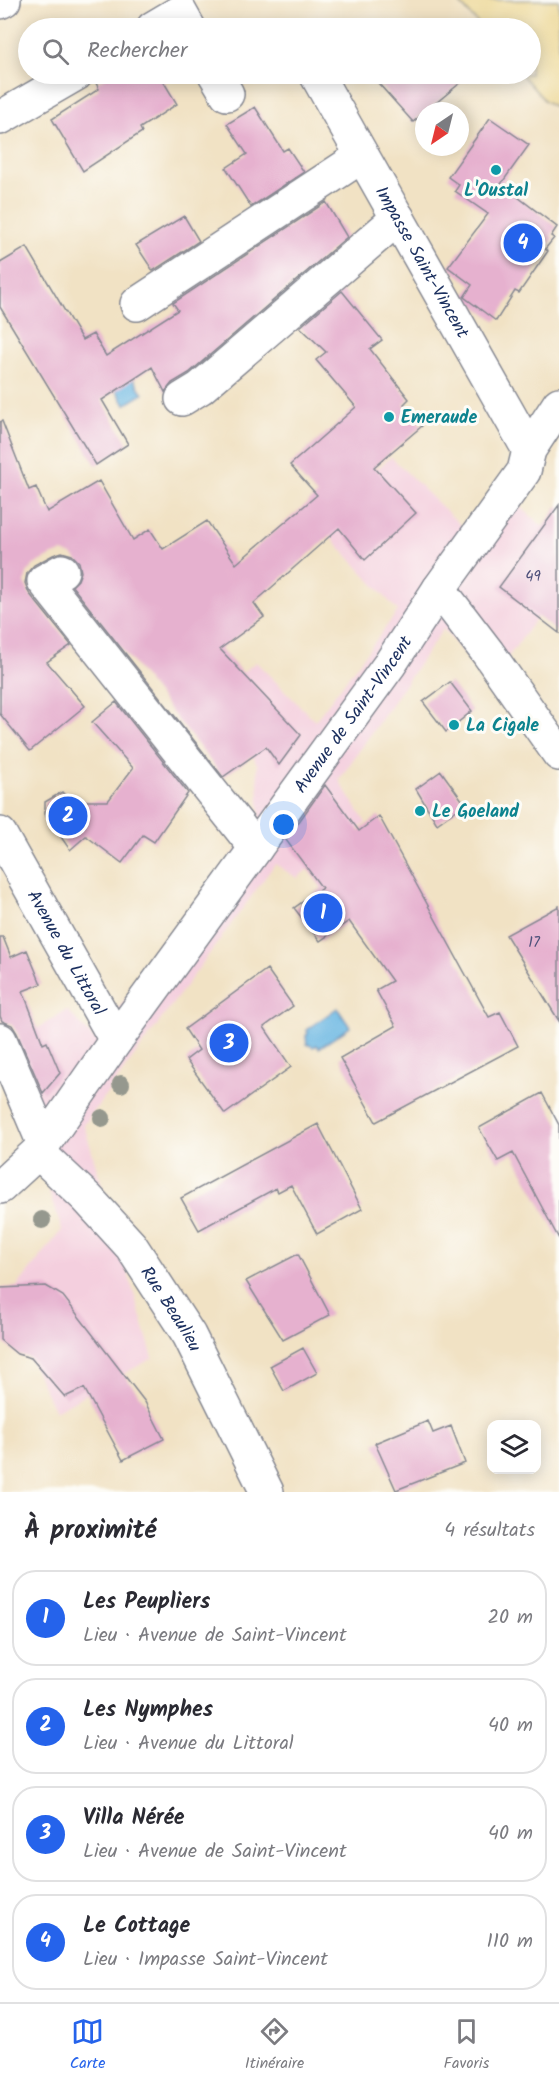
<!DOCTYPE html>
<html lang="fr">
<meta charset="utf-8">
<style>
:root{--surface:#fff;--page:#f7f7f7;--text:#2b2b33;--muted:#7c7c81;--line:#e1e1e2;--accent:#2563eb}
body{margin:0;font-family:Kalam,sans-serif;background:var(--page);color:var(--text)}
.controls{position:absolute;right:18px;bottom:18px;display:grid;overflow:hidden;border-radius:12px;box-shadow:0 3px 15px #0003}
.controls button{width:54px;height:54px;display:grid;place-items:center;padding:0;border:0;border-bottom:2px solid var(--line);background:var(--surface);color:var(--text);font:30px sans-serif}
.compass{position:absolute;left:415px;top:102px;width:54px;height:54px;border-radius:50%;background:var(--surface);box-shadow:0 3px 15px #0003;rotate:215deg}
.you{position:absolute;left:284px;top:825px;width:21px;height:21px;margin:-15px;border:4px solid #fff;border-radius:50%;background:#1a73e8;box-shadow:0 0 0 9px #1a73e833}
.badge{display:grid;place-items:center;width:39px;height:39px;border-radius:50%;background:var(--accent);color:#fff;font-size:20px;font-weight:700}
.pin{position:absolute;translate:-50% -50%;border:3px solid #fff;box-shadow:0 2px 6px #0006}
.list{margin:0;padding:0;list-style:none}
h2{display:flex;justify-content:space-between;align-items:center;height:78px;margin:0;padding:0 24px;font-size:26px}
h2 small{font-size:20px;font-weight:400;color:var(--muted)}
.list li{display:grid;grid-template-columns:39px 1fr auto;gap:18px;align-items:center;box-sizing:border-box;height:96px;margin:0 12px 12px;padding:0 12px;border:2px solid var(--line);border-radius:24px}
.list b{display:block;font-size:22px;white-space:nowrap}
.list p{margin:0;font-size:20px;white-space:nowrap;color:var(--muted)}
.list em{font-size:20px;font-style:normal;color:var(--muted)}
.icon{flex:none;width:33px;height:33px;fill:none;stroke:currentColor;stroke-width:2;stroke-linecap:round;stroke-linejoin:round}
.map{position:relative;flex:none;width:559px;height:1492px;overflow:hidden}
.search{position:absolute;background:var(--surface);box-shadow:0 3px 15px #0003;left:18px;right:18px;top:18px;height:66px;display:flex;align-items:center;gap:15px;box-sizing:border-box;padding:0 21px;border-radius:33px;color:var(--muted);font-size:22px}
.sheet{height:510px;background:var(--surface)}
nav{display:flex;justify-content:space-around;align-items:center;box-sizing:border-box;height:84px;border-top:2px solid var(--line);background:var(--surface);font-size:16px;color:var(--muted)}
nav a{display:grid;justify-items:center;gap:3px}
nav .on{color:var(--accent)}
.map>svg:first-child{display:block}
.built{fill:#f4cfde}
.sand{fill:#eeda9e;stroke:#84847e;stroke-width:1.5}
.water{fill:#68b6e2;stroke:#4272a0;stroke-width:1.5}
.building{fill:#e6b1cf}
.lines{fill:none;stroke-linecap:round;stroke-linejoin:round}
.minor-casing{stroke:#868891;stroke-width:36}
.minor{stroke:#fff;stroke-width:33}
.tree{fill:#95988e}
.culture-dot{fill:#0f9aa8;stroke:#fdfcf7;stroke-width:2}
.labels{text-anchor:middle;stroke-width:6;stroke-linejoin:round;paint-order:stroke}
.number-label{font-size:15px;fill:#4e507a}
.culture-label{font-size:18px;font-weight:bold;fill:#0d838f;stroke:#fdfcf7;text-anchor:start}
.street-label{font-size:18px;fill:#1b2f5e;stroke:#fdfcf7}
</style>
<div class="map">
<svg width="559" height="1492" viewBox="0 0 559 1492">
<rect width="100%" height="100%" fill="#fdfcf7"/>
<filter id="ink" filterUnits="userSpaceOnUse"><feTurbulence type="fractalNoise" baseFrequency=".0167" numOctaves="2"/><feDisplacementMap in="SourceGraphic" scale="12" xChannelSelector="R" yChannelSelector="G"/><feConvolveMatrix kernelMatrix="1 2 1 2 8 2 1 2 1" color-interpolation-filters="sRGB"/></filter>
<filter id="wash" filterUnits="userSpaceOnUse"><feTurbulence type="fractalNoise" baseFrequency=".008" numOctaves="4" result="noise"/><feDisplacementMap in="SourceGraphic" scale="24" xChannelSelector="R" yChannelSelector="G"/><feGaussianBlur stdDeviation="1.35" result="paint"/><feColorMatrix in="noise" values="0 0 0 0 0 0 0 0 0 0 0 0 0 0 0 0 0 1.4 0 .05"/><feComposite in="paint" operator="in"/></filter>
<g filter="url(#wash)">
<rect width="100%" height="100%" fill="#f1e2c4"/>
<path class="built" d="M391 457 481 545 514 501 559 541V587L490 682 443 629 339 780 366 823 297 878 275 864 84 1125 153 1358 55 1411 3 1304 62 1230 1 1051 67 1010 95 1040 260 819 257 764 218 691 256 662 315 721 398 611 316 521Z"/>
<path class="sand" d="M457 0H559V110L544 100 521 74H530V28H482Z"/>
<path class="water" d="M121 358 143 394 125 405 104 368Z
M337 1008 350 1027 319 1048 317 1045 313 1047 307 1044 306 1036 308 1033 307 1030Z"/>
<g id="blocks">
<path class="building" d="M111 74H159L177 104 140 128 142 132 83 171 52 119 99 89 96 83Z
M370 74H461L465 79 413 122Z
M255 107 283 151 288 148 304 172 251 207 226 168 247 154 227 124Z
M490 118 529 145 501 184 557 227 551 236 554 238 545 249 548 251 519 293 515 291 496 321 464 297 472 285 448 267 488 214 455 191 459 185 448 177Z
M326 202 347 237 189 373 172 383 165 392 152 367 102 400 128 444 96 465 0 307V263L27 247 82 340 93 334 106 356 178 310 173 303Z
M184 216 199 241 153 271 136 245Z
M342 291 382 340 370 349 409 399 404 404 422 426 374 467 416 513 365 560 339 528 254 603 264 617 220 649 301 735 279 765 266 747 223 777 72 586 78 580 81 572 79 562 72 555 62 552 53 555 34 565 27 573 25 583 29 593 71 645 47 662 85 706 30 751 0 714V422L2 421 29 490 36 487 47 512 99 481 133 540 150 529 163 549 207 521 236 564 317 495 290 465 356 407 316 360 326 352 300 327Z
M559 505V633L499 587Z
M450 682 472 711 446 732 423 702Z
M116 702 188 793 154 842 143 835 122 863 86 836 70 850 45 814V802L62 792 70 801H108L133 768 92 722Z
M441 771 465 804 437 824 416 789Z
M325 785 359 831 379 816 489 1017 500 1012 518 1046 376 1122 340 1058 396 1026 376 990 392 981 349 921 320 941 294 908 322 888 286 840Z
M559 906V1021L506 935Z
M0 937H3L11 957 27 950 41 984 23 991 43 1044 47 1042 60 1073 43 1093 17 1033 12 1025 2 1021 0 1016Z
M267 969 293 1006 264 1027 291 1067 225 1114 186 1060 199 1050 185 1029Z
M542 1093 559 1125V1239L513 1153 498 1161 479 1128Z
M318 1124 362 1209 317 1234 291 1185 278 1192 276 1188 199 1230 181 1198Z
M298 1254 330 1315 283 1340 246 1281Z
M46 1286 63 1296 145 1402 164 1439 123 1460 84 1388 65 1397 31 1358 17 1354 0 1340V1288Z
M303 1348 317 1373 284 1391 270 1366Z
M428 1421 433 1433 451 1426 465 1463 396 1490 375 1443Z"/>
</g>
</g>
<g filter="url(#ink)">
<use href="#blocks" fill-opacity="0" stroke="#868891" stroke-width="1.5"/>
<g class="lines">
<g class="minor-casing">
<g id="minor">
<path d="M0 2 4 0"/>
<path d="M153 28 180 12 189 28"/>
<path d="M215 74 227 94"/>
<path id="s1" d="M316 74 529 450"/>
<path d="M0 118 76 74"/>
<path d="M137 304 362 156"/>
<path d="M182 399 200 388 398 218"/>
<path d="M62 571 44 581 256 848"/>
<path d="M439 589 488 653 559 754"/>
<path id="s2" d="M0 834 116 1040"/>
<path d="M0 1040 44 1144"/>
<path id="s3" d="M38 1152 87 1198 131 1246 189 1335 267 1492"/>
<path id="s4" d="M0 1187 38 1152 116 1040 390 664 439 589 524 471 529 450 559 404"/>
</g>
</g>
<use href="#minor" class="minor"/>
</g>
<g class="tree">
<circle cx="121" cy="1084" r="9"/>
<circle cx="102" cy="1118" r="9"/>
<circle cx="42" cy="1220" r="9"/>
</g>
</g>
<g class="culture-dot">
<circle cx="496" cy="170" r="6"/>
<circle cx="389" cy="417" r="6"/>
<circle cx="454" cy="725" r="6"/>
<circle cx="420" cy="811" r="6"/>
</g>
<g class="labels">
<g class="number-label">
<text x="533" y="581">49</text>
<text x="534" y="947">17</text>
</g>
<g class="culture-label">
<text x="496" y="196" text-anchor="middle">L'Oustal</text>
<text x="401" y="423">Emeraude</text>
<text x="466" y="731">La Cigale</text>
<text x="432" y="817">Le Goeland</text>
</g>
<g class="street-label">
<text dy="6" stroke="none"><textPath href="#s1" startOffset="216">Impasse Saint-Vincent</textPath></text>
<text dy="6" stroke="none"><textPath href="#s4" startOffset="591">Avenue de Saint-Vincent</textPath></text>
<text dy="6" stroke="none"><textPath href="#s2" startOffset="136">Avenue du Littoral</textPath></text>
<text dy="6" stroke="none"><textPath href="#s3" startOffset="207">Rue Beaulieu</textPath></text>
</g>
</g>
</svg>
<div class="controls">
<button><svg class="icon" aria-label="layers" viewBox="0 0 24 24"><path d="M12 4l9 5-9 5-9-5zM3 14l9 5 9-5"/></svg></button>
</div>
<svg class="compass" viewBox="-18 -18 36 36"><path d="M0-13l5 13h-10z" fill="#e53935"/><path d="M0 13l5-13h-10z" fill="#7c7c81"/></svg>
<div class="you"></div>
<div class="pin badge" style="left:323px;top:913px">1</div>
<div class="pin badge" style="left:68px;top:816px">2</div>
<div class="pin badge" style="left:229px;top:1043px">3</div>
<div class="pin badge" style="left:523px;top:243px">4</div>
<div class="search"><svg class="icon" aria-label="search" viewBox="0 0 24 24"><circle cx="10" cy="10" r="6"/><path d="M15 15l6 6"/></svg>Rechercher</div>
</div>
<section class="sheet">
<h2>À proximité<small>4 résultats</small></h2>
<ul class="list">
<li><span class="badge">1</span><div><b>Les Peupliers</b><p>Lieu · Avenue de Saint-Vincent</p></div><em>20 m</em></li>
<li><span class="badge">2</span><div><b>Les Nymphes</b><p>Lieu · Avenue du Littoral</p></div><em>40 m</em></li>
<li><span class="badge">3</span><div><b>Villa Nérée</b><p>Lieu · Avenue de Saint-Vincent</p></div><em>40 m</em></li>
<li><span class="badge">4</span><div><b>Le Cottage</b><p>Lieu · Impasse Saint-Vincent</p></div><em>110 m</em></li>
</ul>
</section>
<nav>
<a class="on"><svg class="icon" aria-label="map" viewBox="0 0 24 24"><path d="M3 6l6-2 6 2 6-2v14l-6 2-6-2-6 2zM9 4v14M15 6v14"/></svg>Carte</a>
<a><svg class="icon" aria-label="directions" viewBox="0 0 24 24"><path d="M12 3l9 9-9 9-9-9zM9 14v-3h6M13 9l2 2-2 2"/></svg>Itinéraire</a>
<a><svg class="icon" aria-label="saved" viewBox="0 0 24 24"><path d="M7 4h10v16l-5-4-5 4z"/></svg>Favoris</a>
</nav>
